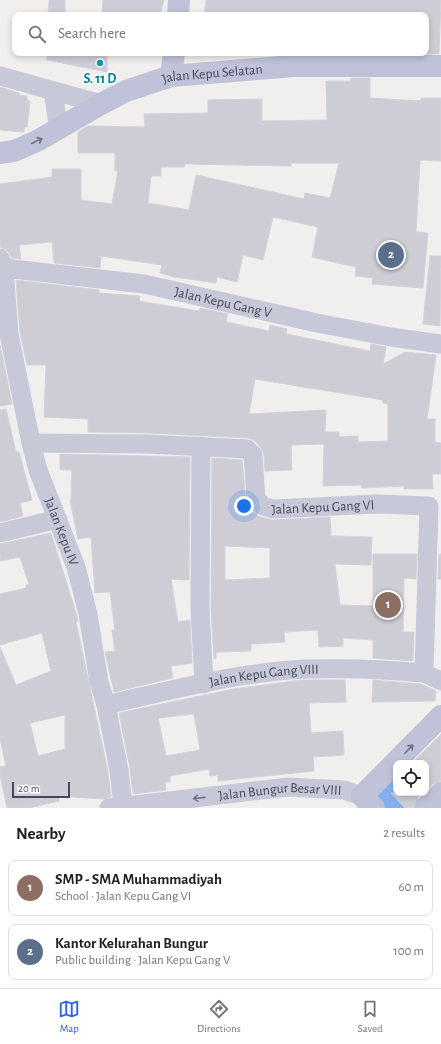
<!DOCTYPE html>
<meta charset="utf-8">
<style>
:root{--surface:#fff;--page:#f2f2f2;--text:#202124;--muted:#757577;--line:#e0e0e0;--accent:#2563eb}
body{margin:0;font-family:"Alegreya Sans",sans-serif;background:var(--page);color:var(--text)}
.controls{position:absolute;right:12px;bottom:12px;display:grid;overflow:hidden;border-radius:8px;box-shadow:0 2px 6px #0003}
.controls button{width:36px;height:36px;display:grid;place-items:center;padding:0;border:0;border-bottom:1px solid var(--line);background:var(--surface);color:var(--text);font:20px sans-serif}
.scale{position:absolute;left:12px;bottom:10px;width:58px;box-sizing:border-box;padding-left:4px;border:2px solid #45485c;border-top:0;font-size:11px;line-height:14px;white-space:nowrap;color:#45485c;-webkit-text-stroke:3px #fff;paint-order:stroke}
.you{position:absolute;left:244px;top:506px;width:14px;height:14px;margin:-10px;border:3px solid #fff;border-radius:50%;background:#1a73e8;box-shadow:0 0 0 6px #1a73e833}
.badge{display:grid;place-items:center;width:26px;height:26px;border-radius:50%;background:var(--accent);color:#fff;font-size:13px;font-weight:700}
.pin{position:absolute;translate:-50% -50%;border:2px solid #fff;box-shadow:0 1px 4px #0006}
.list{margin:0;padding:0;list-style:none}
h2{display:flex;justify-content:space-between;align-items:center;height:52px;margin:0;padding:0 16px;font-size:17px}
h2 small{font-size:13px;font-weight:400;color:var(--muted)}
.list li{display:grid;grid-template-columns:26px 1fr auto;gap:12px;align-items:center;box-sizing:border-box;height:56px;margin:0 8px 8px;padding:0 8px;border:1px solid var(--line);border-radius:8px}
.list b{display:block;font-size:15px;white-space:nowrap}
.list p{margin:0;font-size:13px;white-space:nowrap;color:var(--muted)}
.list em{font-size:13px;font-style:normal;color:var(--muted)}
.icon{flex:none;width:22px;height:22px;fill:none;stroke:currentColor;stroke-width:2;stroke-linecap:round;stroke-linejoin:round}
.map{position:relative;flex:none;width:441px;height:808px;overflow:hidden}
.search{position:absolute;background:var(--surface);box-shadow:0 2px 6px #0003;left:12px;right:12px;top:12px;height:44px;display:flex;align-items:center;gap:10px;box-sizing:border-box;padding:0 14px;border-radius:8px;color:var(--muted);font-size:15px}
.sheet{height:180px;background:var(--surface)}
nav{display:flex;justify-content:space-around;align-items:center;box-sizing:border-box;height:56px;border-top:1px solid var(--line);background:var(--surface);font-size:11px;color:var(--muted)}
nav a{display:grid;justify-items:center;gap:2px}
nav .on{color:var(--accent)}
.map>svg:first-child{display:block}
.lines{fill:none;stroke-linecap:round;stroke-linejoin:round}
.river{stroke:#85b0f0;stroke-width:35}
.building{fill:#cecdd6;stroke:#d2d2da;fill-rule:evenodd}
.street{stroke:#c7c9d9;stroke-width:19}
.secondary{stroke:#bfc2d8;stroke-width:22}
.oneway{stroke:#707387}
.oneway2{stroke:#727588}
.culture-dot{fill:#0f9aa8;stroke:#fff;stroke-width:1.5}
.labels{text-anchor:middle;stroke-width:3;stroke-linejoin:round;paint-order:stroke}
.street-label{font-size:14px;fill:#45485c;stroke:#fff}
.culture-label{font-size:14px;font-weight:bold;fill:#0d838f;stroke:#fff}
</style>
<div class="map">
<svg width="441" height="808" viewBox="0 0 441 808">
<rect width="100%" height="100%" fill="#f1efee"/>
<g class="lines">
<path class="river" d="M385 808 401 793"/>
</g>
<path class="building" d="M49 0H65V15H48Z
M103 0H164L160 15H102Z
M206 0H441L439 54H426V15H204Z
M47 53H107V72L47 60Z
M351 78H370V98L421 101V98H441V161L420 160 416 232 428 233 423 288 372 284 373 278 355 276 356 267 312 257 318 227 273 217 263 260 243 255 237 282 217 277 216 283 174 277 160 273 162 265 101 256 100 268 54 263 52 242 19 245 21 259 12 258 7 250 0 247V184L52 177V169H81V200L112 204 118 171H115V153H78V132L88 126 145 127 144 114 208 113V100L262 99V121L327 120 326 81H351ZM291 163H339L330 198 305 193 304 199 196 175 189 210 148 203 151 176H161V167H184L185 164 291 166Z
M0 87 19 93V95L27 96V101H30L27 127H24V132L0 130Z
M430 256H441L440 326 423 324Z
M16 280 99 290V293L140 296 139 301 199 311 200 308 228 314 226 322 269 331 270 325 287 329 286 334 370 351 371 344 386 347 383 364 405 352 436 355 427 419H435V442L441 443V474H432L433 489H404V486L362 488 361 485 323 486 324 444 291 445 292 470 265 471 264 454 261 448 255 441 248 438 149 433 88 432V419L44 417 46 365H27L20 332ZM255 379 383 400V403L388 404V441L358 442V436L339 437V432H325L326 410 249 414Z
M0 345 12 404 0 406Z
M6 409 16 452H19L32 500 20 503 23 516 0 522V410Z
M60 454 190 457 189 580 171 579 178 622 190 620 192 663 171 666 173 678 114 692 105 652 115 651 112 630H115L110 592 95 593 91 537 78 539 70 500H71L72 470H60Z
M212 458 242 460 247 513H254L260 517 273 520 330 517 331 536 372 537 371 565 335 564 340 605 373 606V554H417L416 579 404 578 403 632H414L413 661 373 658V640L343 638V646L319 647 318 630 284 632 285 642 251 644V651L216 652V658L214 659 211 609ZM225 546 270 548V578L225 580Z
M51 533 77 616 78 621 76 622 108 772 111 797 103 799 58 796 59 801 29 808H7L0 775V767L6 766 0 739V647L16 685 51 671 42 633 0 645V594L26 588V585L29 584 20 557 0 561V544ZM65 715V749L38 756 30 723Z
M439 554H441V579H438Z
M301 680H345L346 702 309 703 311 733 343 731 344 755 313 757 314 771 218 781V775L210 776 209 769 170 776V782H165L166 790 133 794 130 768 119 713 233 689ZM194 714 200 750 166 756 158 718Z
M373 680 421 684 436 691 435 701 372 702Z
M441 734V781L433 784 426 790V763H412Z
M391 793H423L416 799 413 808H405Z"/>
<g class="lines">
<g class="street">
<path d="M0 76 101 104"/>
<path d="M53 91 59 130"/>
<path id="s1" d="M0 258 4 268 9 334 31 443 38 470 76 567 88 614 99 682 106 705 119 770 123 805"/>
<path id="s2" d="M4 268 144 284 317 323 391 337 441 344"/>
<path id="s3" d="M31 443 148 444 247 449 253 455 256 499 263 506 273 509 377 504 429 506 424 673 441 681"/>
<path d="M201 446 200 609 204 684"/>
<path d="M0 533 58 519"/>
<path id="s4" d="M106 705C172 690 239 672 306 669 345 668 385 669 424 673"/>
<path id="s5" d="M109 808 288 787 344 790 362 796"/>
</g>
<g class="secondary">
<path d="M178 15 179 0"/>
<path d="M171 76 174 53"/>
<path id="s6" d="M0 153 14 151 37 141 101 104 126 91 171 76 294 66H441"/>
<path d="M374 808 362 796 441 716"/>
<path d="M425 808 441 793"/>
</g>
</g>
<defs><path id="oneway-shaft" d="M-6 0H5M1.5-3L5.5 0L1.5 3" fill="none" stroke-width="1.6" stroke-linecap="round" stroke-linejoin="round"/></defs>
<g class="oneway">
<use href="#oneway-shaft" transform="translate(37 141) rotate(-25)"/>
<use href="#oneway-shaft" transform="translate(409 749) rotate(-46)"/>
</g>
<use class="oneway2" href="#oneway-shaft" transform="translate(199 798) rotate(174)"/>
<circle class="culture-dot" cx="100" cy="63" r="4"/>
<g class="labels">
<g class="street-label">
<text dy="5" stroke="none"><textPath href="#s6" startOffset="230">Jalan Kepu Selatan</textPath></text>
<text dy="5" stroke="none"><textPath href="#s2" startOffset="222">Jalan Kepu Gang V</textPath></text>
<text dy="5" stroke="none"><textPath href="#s3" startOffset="339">Jalan Kepu Gang VI</textPath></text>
<text dy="5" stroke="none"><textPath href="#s1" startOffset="282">Jalan Kepu IV</textPath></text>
<text dy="5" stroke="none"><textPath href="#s4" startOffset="161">Jalan Kepu Gang VIII</textPath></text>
<text dy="5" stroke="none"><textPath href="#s5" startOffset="172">Jalan Bungur Besar VIII</textPath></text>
</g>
<g class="culture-label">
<text x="100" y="83">S. 11 D</text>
</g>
</g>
</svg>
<div class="controls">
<button><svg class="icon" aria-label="locate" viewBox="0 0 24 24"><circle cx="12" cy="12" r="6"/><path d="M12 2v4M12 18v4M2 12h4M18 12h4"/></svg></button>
</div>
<div class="scale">20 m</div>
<div class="you"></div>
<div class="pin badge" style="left:388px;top:605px;background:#8d6e63">1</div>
<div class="pin badge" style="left:391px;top:255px;background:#5c6f8a">2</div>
<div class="search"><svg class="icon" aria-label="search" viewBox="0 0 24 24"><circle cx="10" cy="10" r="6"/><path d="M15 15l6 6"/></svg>Search here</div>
</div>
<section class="sheet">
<h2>Nearby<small>2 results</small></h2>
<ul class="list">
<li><span class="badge" style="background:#8d6e63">1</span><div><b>SMP - SMA Muhammadiyah</b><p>School · Jalan Kepu Gang VI</p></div><em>60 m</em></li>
<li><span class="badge" style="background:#5c6f8a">2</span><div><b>Kantor Kelurahan Bungur</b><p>Public building · Jalan Kepu Gang V</p></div><em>100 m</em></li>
</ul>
</section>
<nav>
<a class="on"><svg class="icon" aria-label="map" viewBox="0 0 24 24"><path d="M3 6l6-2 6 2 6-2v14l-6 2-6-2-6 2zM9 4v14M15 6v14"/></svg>Map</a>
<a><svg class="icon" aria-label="directions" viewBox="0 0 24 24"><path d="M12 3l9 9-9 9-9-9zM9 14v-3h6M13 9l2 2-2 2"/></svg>Directions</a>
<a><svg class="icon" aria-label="saved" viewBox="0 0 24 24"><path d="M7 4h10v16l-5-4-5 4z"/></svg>Saved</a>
</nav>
